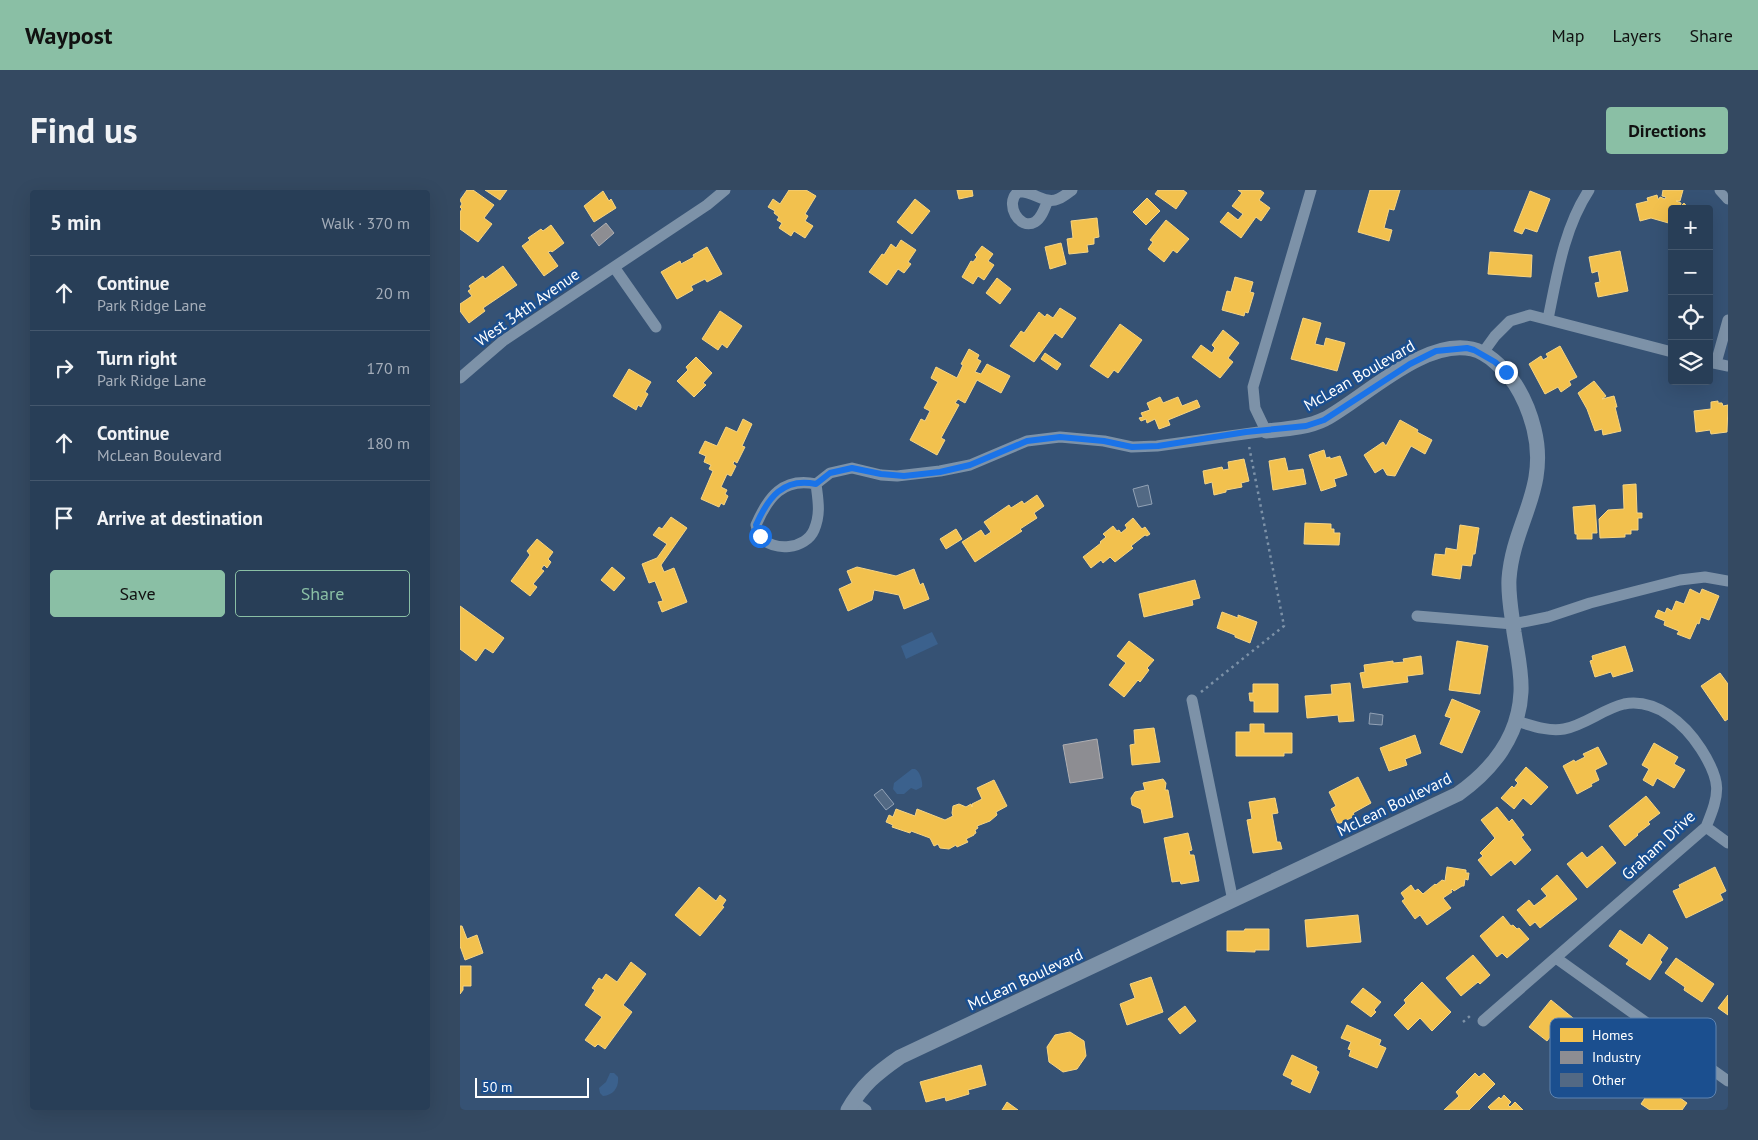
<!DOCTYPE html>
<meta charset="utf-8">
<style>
:root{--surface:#283e57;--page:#344961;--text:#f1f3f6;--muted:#a5aeba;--line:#44576d;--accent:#8abfa5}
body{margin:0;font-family:"PT Sans",sans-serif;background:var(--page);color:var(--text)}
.controls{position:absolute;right:15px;top:15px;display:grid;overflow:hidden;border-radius:5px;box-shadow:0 5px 20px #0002}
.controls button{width:45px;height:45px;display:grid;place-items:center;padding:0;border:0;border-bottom:1px solid var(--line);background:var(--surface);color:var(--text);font:25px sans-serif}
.scale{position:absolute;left:15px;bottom:12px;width:114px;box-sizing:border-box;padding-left:5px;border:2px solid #fff;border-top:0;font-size:14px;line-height:18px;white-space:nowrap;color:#fff;-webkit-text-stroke:4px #1b4f8f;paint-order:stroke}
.stop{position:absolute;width:15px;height:15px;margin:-11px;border:4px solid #1a73e8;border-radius:50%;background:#fff}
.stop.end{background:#1a73e8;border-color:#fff;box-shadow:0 1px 5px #0008}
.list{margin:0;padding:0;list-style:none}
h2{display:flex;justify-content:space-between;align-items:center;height:65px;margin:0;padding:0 20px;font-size:21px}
h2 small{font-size:16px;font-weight:400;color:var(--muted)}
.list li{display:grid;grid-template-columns:32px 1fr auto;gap:15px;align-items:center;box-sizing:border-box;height:75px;padding:0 20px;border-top:1px solid var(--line)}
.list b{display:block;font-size:19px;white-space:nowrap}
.list p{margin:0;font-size:16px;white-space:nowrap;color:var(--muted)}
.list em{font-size:16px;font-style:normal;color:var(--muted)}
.actions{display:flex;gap:10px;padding:15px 20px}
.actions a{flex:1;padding:11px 0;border:1px solid var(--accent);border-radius:5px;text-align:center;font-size:18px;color:var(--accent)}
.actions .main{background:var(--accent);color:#111}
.icon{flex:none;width:28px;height:28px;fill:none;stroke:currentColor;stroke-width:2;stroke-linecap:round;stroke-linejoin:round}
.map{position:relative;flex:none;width:1268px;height:920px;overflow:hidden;border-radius:5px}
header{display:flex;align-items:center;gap:30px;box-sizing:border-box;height:70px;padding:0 25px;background:var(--accent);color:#111}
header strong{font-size:24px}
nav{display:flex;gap:28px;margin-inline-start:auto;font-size:18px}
.intro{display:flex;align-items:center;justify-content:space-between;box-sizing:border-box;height:120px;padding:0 30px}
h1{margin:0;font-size:35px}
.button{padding:12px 22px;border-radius:5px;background:var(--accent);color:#111;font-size:18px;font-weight:700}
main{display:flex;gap:30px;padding:0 30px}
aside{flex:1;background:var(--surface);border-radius:5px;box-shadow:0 5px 20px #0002}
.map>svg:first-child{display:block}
.water{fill:#3b618d}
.homes{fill:#f2c14e;stroke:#f6d483}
.industry{fill:#8d8d92;stroke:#afafb3}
.building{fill:#526984;stroke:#92a2b6}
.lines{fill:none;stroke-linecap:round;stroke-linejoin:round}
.path{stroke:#7d92a8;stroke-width:2.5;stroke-dasharray:2.5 4;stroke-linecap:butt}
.minor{stroke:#7d92a8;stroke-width:11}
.tertiary{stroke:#7d92a8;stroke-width:15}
.route{stroke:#1a73e8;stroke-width:6}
.labels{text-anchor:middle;stroke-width:5;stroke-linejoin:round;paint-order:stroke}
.street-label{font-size:16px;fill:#fff;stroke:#1b4f8f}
.key{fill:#1b4f8f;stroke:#5f84b1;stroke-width:1}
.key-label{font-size:14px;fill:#fff}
</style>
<header>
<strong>Waypost</strong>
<nav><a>Map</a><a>Layers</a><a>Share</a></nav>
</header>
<div class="intro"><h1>Find us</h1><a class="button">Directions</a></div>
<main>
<aside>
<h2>5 min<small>Walk · 370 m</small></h2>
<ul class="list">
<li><svg class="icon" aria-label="ahead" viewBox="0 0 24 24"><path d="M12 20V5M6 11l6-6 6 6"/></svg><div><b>Continue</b><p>Park Ridge Lane</p></div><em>20 m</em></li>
<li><svg class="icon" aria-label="right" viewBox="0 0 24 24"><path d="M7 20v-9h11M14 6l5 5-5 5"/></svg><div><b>Turn right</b><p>Park Ridge Lane</p></div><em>170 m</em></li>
<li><svg class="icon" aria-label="ahead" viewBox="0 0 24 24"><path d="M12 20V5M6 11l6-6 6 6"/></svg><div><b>Continue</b><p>McLean Boulevard</p></div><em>180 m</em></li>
<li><svg class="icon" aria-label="arrive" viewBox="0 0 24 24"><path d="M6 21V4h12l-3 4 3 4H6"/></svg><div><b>Arrive at destination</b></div></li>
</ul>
<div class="actions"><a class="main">Save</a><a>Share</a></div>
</aside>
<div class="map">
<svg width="1268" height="920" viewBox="0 0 1268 920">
<rect width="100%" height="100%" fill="#365274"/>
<path class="water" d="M472 442 478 454 446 469 441 456Z
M452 579H455C460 581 463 592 462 597L456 600 451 598 444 604H437L433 599 434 593Z
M150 883H154L158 887C159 897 154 905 143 906L140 903 139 898 146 892Z"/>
<path class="homes" d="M7 0H13L34 15 24 28 32 34 18 52 0 39V22L2 19 0 17 2 14 0 10Z
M25 0H47L40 10Z
M329 0H346L356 6 345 24 348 26 345 31 353 36 345 48 334 41 331 46 319 38 322 33 317 30 319 27 314 23 315 21 308 17 313 9 320 14Z
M497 0H512L513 6 499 9Z
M698 0H723L727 3 716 19 695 4Z
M778 0H800L804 3 799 10 810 18 801 31 796 27 781 48 760 32 768 22 778 30 783 24 772 16 782 3Z
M910 0H940L934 20 929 19 924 38 932 40 929 51 898 42Z
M1203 0H1223L1220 11H1216L1221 13 1220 17 1224 13 1229 19H1212V34L1191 28 1180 31 1176 14 1188 11 1187 8 1197 5 1198 9H1199L1200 7 1205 9 1206 7 1202 6Z
M143 1 149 11 151 9 156 18 134 32 124 16Z
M1070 1 1090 9 1077 42 1065 38 1062 44 1054 41Z
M687 8 700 21 686 35 673 22Z
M455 9 470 21 452 44 437 32Z
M637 28 639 47 634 48V54L627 55 628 62 609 64 607 49 613 48 611 31Z
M706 30 729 49 717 63 713 60 704 72 688 59 693 52 690 50Z
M91 35 104 53 92 62 91 61 88 62 98 76 84 86 62 56 70 50 68 48 81 39 83 41Z
M441 50 456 60 448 72 451 74 444 83 438 79 427 95 409 82 422 64 424 65 431 54 436 58Z
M601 53 606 74 590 79 585 57Z
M522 56 533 64 528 71 534 75 524 90 518 86 513 94 502 87 511 71 513 72 517 67 515 65Z
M247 57 262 84 247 92 245 89 231 96 233 100 217 109 201 82 220 71 221 74 234 67 233 65Z
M1160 61 1168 101 1138 107 1135 93 1140 92 1138 81 1132 83 1129 67Z
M1030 62 1072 65 1071 87 1028 84Z
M43 76 57 95 23 118 25 121 9 133 0 121V114L12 106 8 101 11 99 9 96 23 86 25 89Z
M775 87 793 92 790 102 794 103 788 123 785 122 784 126 762 120 767 101 771 102Z
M537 88 551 99 540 114 526 103Z
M600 118 616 128 602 148 595 143 574 172 550 156 561 141 564 143 579 122 585 127 587 124 593 128Z
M260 121 282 136 267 158 262 154 258 160 242 149Z
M843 128 861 133 855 154 864 156 866 148 885 153 877 181 831 169Z
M660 134 682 150 658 183 654 180 648 188 630 176Z
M763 140 779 153 768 168 773 172 760 188 732 167 741 155 752 163 755 158 752 155Z
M1100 156 1117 187 1109 191 1111 195 1101 202 1098 197 1085 204 1069 174 1081 166 1083 170 1088 167 1086 164Z
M509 159 519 165 517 169 521 171 515 182 521 184 527 174 550 186 541 203 517 190 505 213 498 209 495 213 499 215 481 248 485 250 477 265 450 250 461 229 465 231 470 221 464 218 478 192 471 188 476 177 497 188 503 175 501 174Z
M585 163 601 174 597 180 581 169Z
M236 167 252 183 243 193 246 195 234 207 217 191 228 180 226 177Z
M169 179 191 192 185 202 188 204 181 217 178 215 176 220 153 206Z
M1134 191 1146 206 1142 209 1154 206 1157 217H1155L1161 241 1143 245 1142 239 1135 241 1127 219 1118 203Z
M700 207 703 213 718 207 722 216 737 210 740 217 708 230 710 235 699 239 695 229 687 233 686 229 681 231 679 228 683 227 681 223 690 220 687 213Z
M1258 211V213H1262L1263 216 1268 215 1267 242 1251 244 1250 240 1236 242 1234 221 1251 219V212Z
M283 229 292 234 282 256 285 257 277 273 274 271 273 274 276 276 271 286 267 284 261 297 267 300 265 304 268 306 264 315 261 313 259 317 241 309 253 281 249 279 251 275 244 272 246 266 239 263 245 251 257 256 266 237 277 242Z
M940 230 958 240 957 242 972 250 965 264 951 256 935 286 927 285 923 278 915 283 904 265 923 252 926 256Z
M864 260 866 268 870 267V269L880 266 887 285 874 289 876 296 861 301 849 265Z
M825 268 828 281 843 279 846 294 813 300 809 271Z
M784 269 789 291 781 293 782 297 766 300V302L754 305 752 292 745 294 743 281 762 277 763 280 769 279 768 272Z
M1176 294 1177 323H1182V328H1178V340H1171V344H1165V347L1140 348 1139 329 1148 320 1164 319 1163 295Z
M577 305 584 316 574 323 577 328 560 339 562 341 515 372 502 352 521 340 525 346 531 342 524 332 549 315 551 318 562 311 564 314Z
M1135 315 1137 343H1132V349H1117V344H1115L1113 317Z
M211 327 227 338 201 375 204 382 214 378 227 412 202 422 198 412 203 411 195 391 189 393 182 374 197 368 207 354 193 345 199 337 202 339Z
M673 328 682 339 685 337 690 344 687 346 685 345 671 356 673 358 655 372 650 367 643 373 641 370 631 378 623 367 641 353 640 352 646 347 643 344 653 336 657 341 659 340 661 343 667 338 665 335Z
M845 333 871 334V339H874V343H880L879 355 844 354Z
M1000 335 1019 338 1015 364H1013L1011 376 1002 375 1000 389 972 385 975 364 985 365 986 358 997 360Z
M496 339 502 349 486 359 480 349Z
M77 349 93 362 88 369 91 372 87 378 84 375 81 379 84 381 73 394 77 397 70 406 51 391 70 365 67 361Z
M152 377 165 388 154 401 141 390Z
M397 377 436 386 454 379 460 395 463 393 469 409 444 419 439 405 414 400 412 410 388 421 379 399 392 393 387 381Z
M735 390 740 408 732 410 733 415 684 427 679 404Z
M1230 399 1240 404 1242 399 1259 406 1249 430 1241 427 1239 434 1237 433 1230 449 1217 444 1219 441 1204 435 1205 431 1195 427 1198 420 1205 423 1207 418 1212 421 1216 411 1224 414Z
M0 416 44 448 33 463 25 458 16 471 0 459Z
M762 422 778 428V425L797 432 790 453 775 447V445L757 438Z
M669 451 694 470 687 478 689 480 680 492 678 490 664 507 649 495 666 473 657 466Z
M997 451 1028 456 1020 504 989 500Z
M1165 456 1173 481 1153 487 1151 482 1135 487 1130 471 1133 470 1132 466Z
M961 466 963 484 947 486 948 492 903 498 900 483 905 482 904 475 933 471V473L944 472 943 469Z
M1260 483 1268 494V529L1265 531 1241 496Z
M890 493 894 531 879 532 878 525 847 528 845 506 872 504 871 495Z
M793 494H818V522H794V511H790L789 503H793Z
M992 509 1020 521 1002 563 980 554 991 528 985 526Z
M790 534H804V543H832V563H824V566H776V542H790Z
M694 538 700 572 672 575 670 555 675 554 674 540Z
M955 545 961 563 945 569 947 575 929 581 920 558Z
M1194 553 1218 567 1214 574 1225 580 1214 598 1197 588 1193 596 1183 590 1189 579 1182 575Z
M1138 557 1147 574 1135 580 1139 590 1131 594 1132 596 1117 604 1103 576 1114 570 1115 572 1125 567 1123 564Z
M1066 577 1088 597 1071 615 1063 608 1054 619 1041 608 1052 596 1054 598 1058 593 1055 590Z
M898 587 911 613 893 623 895 626 878 634 871 619 876 616 869 602Z
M703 589 706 593 705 600H708L713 627 684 633 681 619 672 615 671 608 675 602 685 600 683 593Z
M534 590 547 616 536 622 537 625 530 631 517 636 518 638 515 640 516 643 514 644V645L506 649 508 652 497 657 496 655 489 659 480 658 478 654 474 656 470 648 451 641 450 643 432 637 433 635 426 632 429 625 433 627 436 619 455 626 457 619 485 630 493 626 492 623 493 616 499 614 506 617 511 614 512 617V614L522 609 517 598Z
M1186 606 1200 623 1188 632 1190 634 1177 644 1178 645 1165 656 1149 636Z
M815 608 818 623 812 624 817 652H820L822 659 793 663 787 630 792 629 789 612Z
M1037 617 1049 632 1052 629 1064 645 1061 647 1071 660 1055 675 1051 670 1031 686 1018 670 1023 666 1020 663 1035 648 1021 630Z
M728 643 732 660 729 661 730 665H734L739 691 721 694 720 691 712 692 704 648Z
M1142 656 1156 673 1127 698 1107 674 1122 662 1127 668Z
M987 677 1006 680V683H1009L1008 690 1005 689 1004 696H1002L994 701 992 699 991 700 992 702 983 708 991 718 967 735 960 725 955 729 942 711 945 709 941 703 951 695 955 701 958 699 963 704 975 694 976 695 982 690 985 691Z
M1255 677 1266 701 1260 704 1263 710 1226 728 1213 701 1220 698 1219 695Z
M1097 685 1117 709 1080 738 1075 732 1070 736 1057 720 1069 710 1074 716 1087 706 1081 699Z
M239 697 256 711 260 705 266 710 262 716 264 717 240 746 215 725Z
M898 725 901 752 847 757 845 730Z
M1043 726 1051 736 1053 735 1057 739 1059 738 1069 749 1047 768 1042 763 1037 767 1020 746Z
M0 736H2L7 749 17 745 23 763 5 770 0 756Z
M785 739H809V760H795V762L767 761V741H784Z
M1160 740 1182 755 1189 744 1208 758 1200 770 1202 772 1190 790 1166 774 1169 770 1149 756Z
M1013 765 1030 785 1020 794 1018 792 1001 806 986 788Z
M1216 768 1254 794 1242 812 1224 800 1225 797 1205 783Z
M171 772 186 784 163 815 172 822 145 859 138 854 135 857 125 850 142 827 125 815 135 800 132 798 139 788 142 790 146 784 157 792Z
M0 776H11V796H3V800L0 804Z
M691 787 703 822 667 835 660 814 675 808 670 794Z
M962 792 991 822 972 841 960 828 948 840 934 825 946 813 944 810Z
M903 798 921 812 914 820 916 822 911 827 891 812Z
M1268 805V825L1258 818Z
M1091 810 1124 837 1111 852 1096 839 1087 851 1069 837Z
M725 816 736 831 720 844 708 829Z
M887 835 921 850 919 855 926 858 917 878 889 866 891 860 888 859 891 852 881 848Z
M610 842 624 851 626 866 617 879 603 882 589 872 587 857 595 845Z
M832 865 857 877 856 880 859 882 850 903 831 894 833 890 823 885Z
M521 875 526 895 508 900 509 904 486 911 485 907 466 912 460 892Z
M1015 883 1019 887 1024 883 1035 894 1009 920H984L999 906 996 902Z
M1193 896 1206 905 1209 900 1227 913 1222 920H1190L1181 914Z
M1044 905 1051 912 1048 915 1050 917 1055 912 1063 920H1031L1028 917 1039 907 1041 909Z
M547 912 558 920H542Z"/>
<path class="industry" d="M146 33 154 43 139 56 131 45Z
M637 549 643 588 610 593 603 555Z"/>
<path class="building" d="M688 295 692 314 678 317 673 299Z
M910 523 923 525 922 535 909 534Z
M422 599 434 614 426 620 414 605Z"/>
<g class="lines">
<path class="path" d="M741 502 824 436 789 256
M1003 832 1010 826"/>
<path class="minor" d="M1260 0 1268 9
M588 10C585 17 582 28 575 32 559 41 544 13 558 2 572 0 585 15 598 9 603 7 608 3 612 0
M154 77 196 137
M1088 129C1097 85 1104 38 1129 0
M1022 164 1035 146 1050 131 1070 125 1212 162
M1249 172 1268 176
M1256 173 1268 130
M0 188 43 151 247 15 265 0
M356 294C358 310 361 324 354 340 346 359 313 363 300 346 298 343 297 338 296 335 308 307 323 287 356 294L370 283 392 278 421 285 437 286 480 281 510 275 567 251 600 247 644 251 672 257 697 256 806 241 795 218 793 197 851 0
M957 426 1053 434 1088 427 1130 413 1220 390 1245 387 1268 391
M732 510 773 711
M1246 637 1268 653
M1096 768 1268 891
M1023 831 1246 637C1260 603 1262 592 1241 559 1225 534 1196 508 1164 514 1143 519 1125 535 1104 539 1088 542 1070 535 1056 531
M393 911 406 920"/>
<path class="tertiary" d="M388 920C402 895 417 883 440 867L998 604C1032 580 1059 546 1061 502 1062 482 1057 462 1054 442 1052 425 1048 407 1049 389 1053 333 1089 299 1074 239 1070 223 1064 208 1055 194 1045 180 1029 163 1012 159 964 148 904 208 865 229 847 238 825 239 806 241"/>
</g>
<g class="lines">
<path class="route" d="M300 346 296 335C308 308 323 287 356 294L370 283 392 278 421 284 444 286 480 282 510 275 567 251 600 247 644 251 672 257 698 256 786 242 846 236 864 230 950 174 976 161 1007 158 1014 160 1035 172 1046 182"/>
</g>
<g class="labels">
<g class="street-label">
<text transform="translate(67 117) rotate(-35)" y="6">West 34th Avenue</text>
<text transform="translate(899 185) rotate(-30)" y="6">McLean Boulevard</text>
<text transform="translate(934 614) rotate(-26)" y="6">McLean Boulevard</text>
<text transform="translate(1198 655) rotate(-43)" y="6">Graham Drive</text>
<text transform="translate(565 789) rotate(-25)" y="6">McLean Boulevard</text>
</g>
</g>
<rect x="1090" y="828" width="166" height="80" rx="8" class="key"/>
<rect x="1100" y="838" width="23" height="14" fill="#f2c14e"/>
<rect x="1100" y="861" width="23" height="13" fill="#8d8d92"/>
<rect x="1100" y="883" width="23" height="14" fill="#526984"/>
<g class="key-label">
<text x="1132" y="850">Homes</text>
<text x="1132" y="872">Industry</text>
<text x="1132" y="895">Other</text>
</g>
</svg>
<div class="controls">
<button>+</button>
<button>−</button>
<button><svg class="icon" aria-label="locate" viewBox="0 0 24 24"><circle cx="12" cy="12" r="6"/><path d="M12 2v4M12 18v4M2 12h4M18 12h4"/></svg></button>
<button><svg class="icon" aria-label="layers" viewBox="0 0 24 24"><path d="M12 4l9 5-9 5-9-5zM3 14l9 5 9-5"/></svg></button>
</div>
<div class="scale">50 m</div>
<div class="stop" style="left:300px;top:346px"></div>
<div class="stop end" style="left:1046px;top:182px"></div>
</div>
</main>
